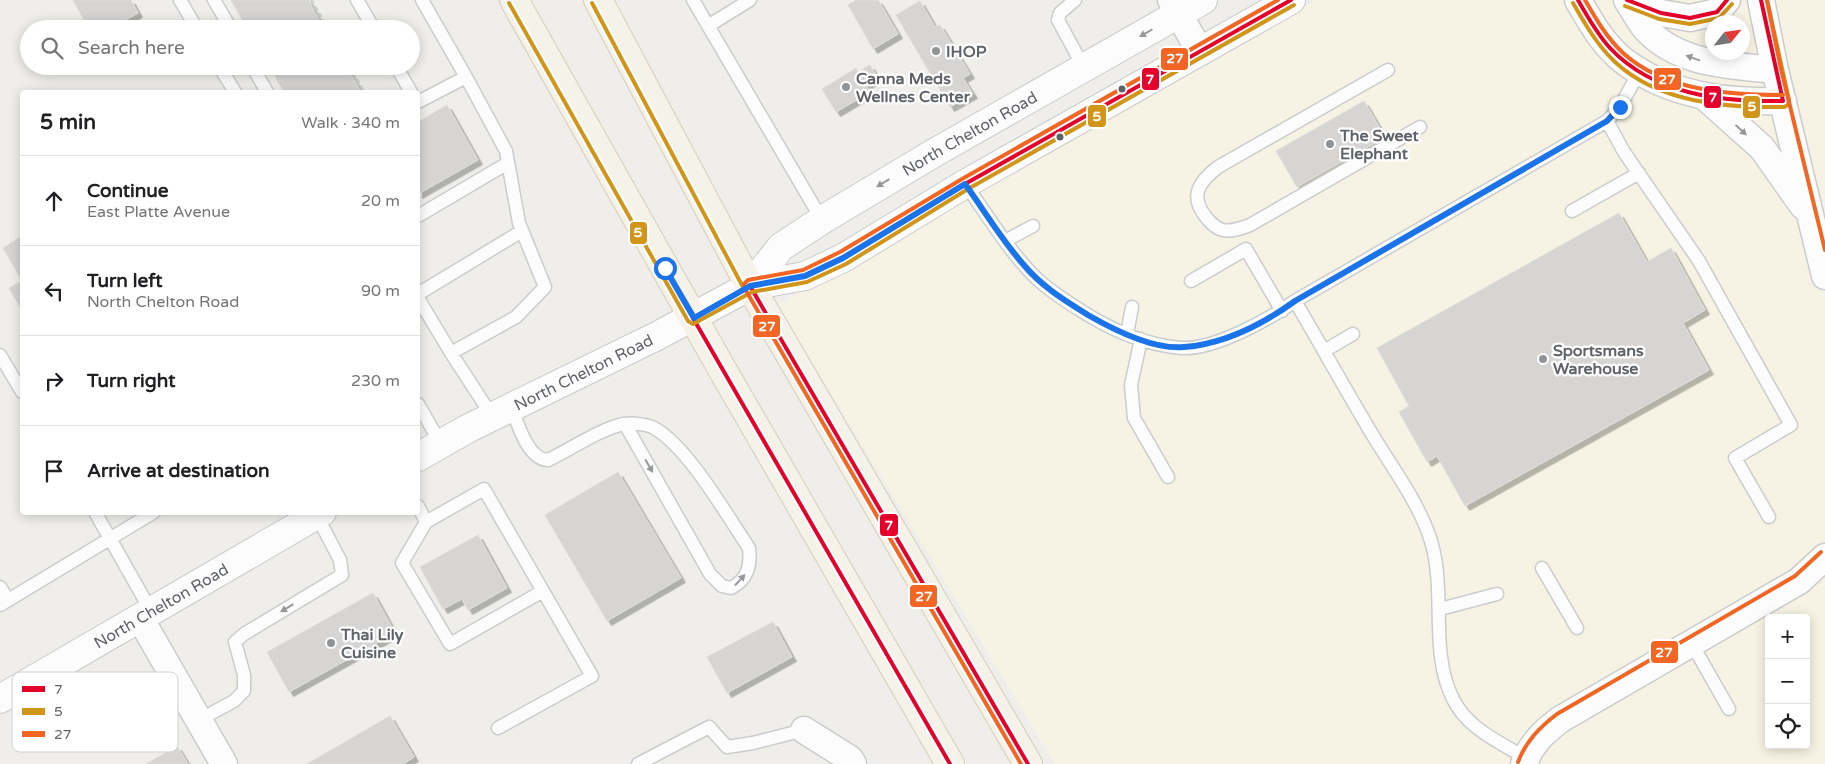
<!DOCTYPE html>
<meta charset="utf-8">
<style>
:root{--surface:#fff;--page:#f6f6f6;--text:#202124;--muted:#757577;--line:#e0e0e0}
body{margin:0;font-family:"Varela Round",sans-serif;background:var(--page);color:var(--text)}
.controls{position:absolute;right:15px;bottom:15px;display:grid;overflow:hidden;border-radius:5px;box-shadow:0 2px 12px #0003}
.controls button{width:45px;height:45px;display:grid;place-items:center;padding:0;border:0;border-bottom:1px solid var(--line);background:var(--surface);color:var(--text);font:25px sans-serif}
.compass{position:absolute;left:1705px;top:15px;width:45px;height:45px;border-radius:50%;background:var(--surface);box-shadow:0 2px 12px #0003;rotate:60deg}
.stop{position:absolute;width:15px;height:15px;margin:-11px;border:4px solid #1a73e8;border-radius:50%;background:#fff}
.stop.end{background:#1a73e8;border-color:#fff;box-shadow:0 1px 5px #0008}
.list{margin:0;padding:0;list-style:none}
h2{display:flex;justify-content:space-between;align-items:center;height:65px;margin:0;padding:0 20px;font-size:21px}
h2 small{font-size:16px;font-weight:400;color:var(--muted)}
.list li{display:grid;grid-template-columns:32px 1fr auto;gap:15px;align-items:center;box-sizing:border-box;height:90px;padding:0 20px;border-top:1px solid var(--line)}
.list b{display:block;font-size:19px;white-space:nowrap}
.list p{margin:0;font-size:16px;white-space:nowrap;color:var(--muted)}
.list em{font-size:16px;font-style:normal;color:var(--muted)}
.icon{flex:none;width:28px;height:28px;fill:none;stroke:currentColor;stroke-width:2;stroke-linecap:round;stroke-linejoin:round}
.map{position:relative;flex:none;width:1825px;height:764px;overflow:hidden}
.search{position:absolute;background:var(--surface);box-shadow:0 2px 12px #0003;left:20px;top:20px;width:400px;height:55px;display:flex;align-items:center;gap:12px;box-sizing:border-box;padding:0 18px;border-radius:28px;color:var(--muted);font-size:19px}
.panel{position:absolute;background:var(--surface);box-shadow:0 2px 12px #0003;left:20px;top:90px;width:400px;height:425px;border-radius:5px}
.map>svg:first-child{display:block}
.commercial{fill:#f7f3e4;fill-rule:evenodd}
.building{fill:#d6d5d3;stroke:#deddd9;filter:url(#shadow)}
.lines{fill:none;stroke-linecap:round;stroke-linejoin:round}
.service-casing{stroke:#cbcccc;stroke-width:15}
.minor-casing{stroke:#cbcccc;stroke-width:29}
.secondary-casing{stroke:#cacacb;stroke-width:30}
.primary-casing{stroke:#d7ceb8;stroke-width:30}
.path{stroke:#cacfcc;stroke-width:3;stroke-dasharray:5 2.5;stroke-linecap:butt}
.service{stroke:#fdfcfc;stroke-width:12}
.minor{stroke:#fdfcfc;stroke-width:26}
.secondary{stroke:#fdfcfc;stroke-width:28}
.primary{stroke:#f4f2e9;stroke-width:28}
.bus-1-casing{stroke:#fff;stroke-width:8}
.bus-2-casing{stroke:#fff;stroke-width:8}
.bus-3-casing{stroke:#fff;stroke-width:8}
.bus-1{stroke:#e4002b;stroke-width:4}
.bus-2{stroke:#d1951a;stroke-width:4}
.bus-3{stroke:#f26522;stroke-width:4}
.oneway{fill:#96999c}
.route{stroke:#1a73e8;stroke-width:6}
.poi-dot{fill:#919496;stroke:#fff;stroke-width:2}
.bus-dot{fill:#5f6368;stroke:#fff;stroke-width:2}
.labels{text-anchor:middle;stroke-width:4.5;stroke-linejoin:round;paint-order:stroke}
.poi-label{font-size:16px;font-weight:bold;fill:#5f6368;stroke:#fff;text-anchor:start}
.street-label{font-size:16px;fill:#5f6368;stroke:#fff}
.key{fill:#fff;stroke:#cfd0d2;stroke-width:1}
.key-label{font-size:14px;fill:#5f6368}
.line-badge{stroke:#fff;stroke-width:2}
.badge-label{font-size:14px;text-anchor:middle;font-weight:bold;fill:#fff}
</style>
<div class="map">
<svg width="1825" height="764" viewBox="0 0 1825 764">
<defs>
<filter id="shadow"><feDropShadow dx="4.5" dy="4.5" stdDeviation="0" flood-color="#0004"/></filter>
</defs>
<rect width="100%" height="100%" fill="#efeeea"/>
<path class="commercial" d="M1316 0H1825V764H1055L778 305ZM1712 22H1742V52H1712ZM1769 618H1806V745H1769Z"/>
<path class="building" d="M73 0H131L138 13 110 29H89Z
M231 0H308L324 29H247Z
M856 0H878L898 34 873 49 848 5Z
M920 1 935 27 940 25 970 74 963 78 973 94 950 107 896 15Z
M870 65 878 78 866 85 870 92 836 112 822 89 856 68 858 72Z
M269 66H346L361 92H284Z
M1364 101 1385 137 1297 187 1276 151Z
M447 105 478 160 418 194V122Z
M1619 213 1647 262 1671 248 1705 310 1683 323 1709 370 1465 506 1437 456 1427 462 1399 412 1409 406 1377 348Z
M22 236V311L9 288 22 281 3 248Z
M618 472 681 578 607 621 545 515Z
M478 535 507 588 468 610 462 599 443 609 420 567Z
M373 593 395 633 289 692 267 652Z
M773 622 792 657 727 693 707 657Z
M390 716 414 757 403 764H307Z
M177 746 188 764H146Z"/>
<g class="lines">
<g class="service-casing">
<path id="service" d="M180 0 197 29
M214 0 231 29
M357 0 374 29
M422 0 466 77
M693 0 822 220
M1075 0 1060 13 1058 20 1084 68
M708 26 750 0
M219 66 235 92
M252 66 267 92
M396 66 411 92
M1388 70 1218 167C1200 181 1189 195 1205 216 1210 222 1215 228 1223 230 1232 232 1242 228 1250 225L1420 127
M1639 72 1620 107 1607 121 1624 152 1699 261 1791 425 1735 458 1769 517
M418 102 466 77 506 151 519 223 545 287 516 317 451 353
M965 184C984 210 1001 239 1023 264 1041 286 1064 300 1088 315 1116 332 1147 345 1181 348 1214 350 1268 320 1295 301L1607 121
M1572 211 1639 173
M418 216 508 163
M1005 241 1033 226
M1191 281 1246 249 1282 311
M418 294 522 231
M418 298 451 353 492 416
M1295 301C1322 347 1348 394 1375 439 1394 470 1417 501 1429 535 1448 587 1428 650 1453 699 1467 728 1499 742 1526 758
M1127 334 1132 307
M1141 339 1131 385 1134 418 1168 477
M1324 351 1353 334
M0 355 22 392
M418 404 441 444
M511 407C518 423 527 459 548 460 569 450 602 428 624 424 632 423 647 424 654 428 688 447 726 514 749 548 751 566 748 579 731 588L722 586 710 574 625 424
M418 506 426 522 484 489 592 676 498 728
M95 512 151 611
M426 522 402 563 450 644 543 591
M1542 568 1577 628
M0 587 8 600
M0 605 154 512
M1440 609 1497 594
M1692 644 1729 709
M199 720 234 701 244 691V675L235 642 244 634 342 575 340 560 317 516
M638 764 709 727 727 747 753 743 804 730"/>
</g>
<g class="minor-casing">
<path id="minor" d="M1171 0 1200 52
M1578 0C1589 19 1599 38 1615 53 1625 64 1640 72 1653 79 1694 99 1738 102 1783 101
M1627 0C1633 9 1639 21 1646 29 1679 65 1730 65 1775 70
M1627 0 1661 13 1690 18 1717 12 1727 0
M1761 0 1775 70 1825 276
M1705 97 1762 148 1803 206
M140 618 224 764
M804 730 850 759 853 764
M1524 764C1531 743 1545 731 1561 719L1799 581 1825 557"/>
</g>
<g class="secondary-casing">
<g id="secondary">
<path id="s1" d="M750 286 781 247 822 220 934 153 1203 0"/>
<path id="s2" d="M418 457 467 429 657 336 750 286 805 276 843 258 965 184 1291 0"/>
<path id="s3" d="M0 699 322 512"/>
</g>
</g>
<g class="primary-casing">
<path id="primary" d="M514 0 722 369 950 764
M598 0 750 286 1028 764"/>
</g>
<path class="path" d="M311 0 328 29
M349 66 364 92"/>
<use href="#service" class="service"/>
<use href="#minor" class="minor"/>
<use href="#secondary" class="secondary"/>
<use href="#primary" class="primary"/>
<g class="bus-1-casing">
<path id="bus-1" d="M1578 0C1587 16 1597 34 1610 48 1654 95 1722 102 1783 101L1761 0
M1627 0 1661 13 1690 18 1717 12 1727 0
M750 286 1028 764
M950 764 693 318 750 286 805 276 843 258 965 184 1291 0"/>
</g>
<g class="bus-2-casing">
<path id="bus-2" d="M509 3 688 321 693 324 752 292 807 282 846 264 968 189 1294 5
M592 3 744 289
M1573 3C1585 24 1597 45 1615 62 1659 103 1726 108 1784 107L1788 105 1789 100 1767 0
M1625 6 1659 19 1690 24 1719 18 1732 4"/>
</g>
<g class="bus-3-casing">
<path id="bus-3" d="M1585 0C1596 19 1607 38 1623 53 1665 91 1729 95 1783 95
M1767 0 1781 69 1825 250
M1518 762C1526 741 1540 727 1557 714L1795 576 1821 552
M1021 764 745 289 744 284 748 280 803 270 840 252 962 179 1278 0"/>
</g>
<use href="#bus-1" class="bus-1"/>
<use href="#bus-2" class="bus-2"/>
<use href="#bus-3" class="bus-3"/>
</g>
<defs><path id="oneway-solid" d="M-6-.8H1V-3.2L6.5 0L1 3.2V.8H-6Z" transform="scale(1.25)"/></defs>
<g class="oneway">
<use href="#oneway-solid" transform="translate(1146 33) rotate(150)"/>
<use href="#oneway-solid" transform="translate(1693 58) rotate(-160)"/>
<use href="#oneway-solid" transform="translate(1741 130) rotate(43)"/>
<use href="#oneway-solid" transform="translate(883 183) rotate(149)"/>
<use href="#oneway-solid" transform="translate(649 466) rotate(60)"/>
<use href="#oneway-solid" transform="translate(740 580) rotate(-47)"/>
<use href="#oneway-solid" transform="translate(287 608) rotate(149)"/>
</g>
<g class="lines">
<path class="route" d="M665 268 694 318 750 286 805 276 843 258 965 184C984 210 1001 239 1023 264 1041 286 1064 300 1088 315 1114 330 1153 350 1184 347 1224 344 1263 324 1295 301L1607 121 1620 107"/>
</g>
<g class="poi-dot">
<circle cx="936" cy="51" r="5"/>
<circle cx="846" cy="87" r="5"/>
<circle cx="1330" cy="144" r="5"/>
<circle cx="1543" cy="359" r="5"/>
<circle cx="331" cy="643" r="5"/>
</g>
<g class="bus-dot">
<circle cx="1122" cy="89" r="4.5"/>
<circle cx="1060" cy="137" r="4.5"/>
</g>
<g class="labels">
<g class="poi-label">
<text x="946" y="57">IHOP</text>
<text x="856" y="84">Canna Meds<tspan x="856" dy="18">Wellnes Center</tspan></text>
<text x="1340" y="141">The Sweet<tspan x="1340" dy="18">Elephant</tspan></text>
<text x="1553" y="356">Sportsmans<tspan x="1553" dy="18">Warehouse</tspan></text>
<text x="341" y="640">Thai Lily<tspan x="341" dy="18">Cuisine</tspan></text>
</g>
<g class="street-label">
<text dy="6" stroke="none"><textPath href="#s1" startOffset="270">North Chelton Road</textPath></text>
<text dy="6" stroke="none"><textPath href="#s2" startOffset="186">North Chelton Road</textPath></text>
<text dy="6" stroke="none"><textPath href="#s3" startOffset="186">North Chelton Road</textPath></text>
</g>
</g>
<rect x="12" y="672" width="166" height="80" rx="8" class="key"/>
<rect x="22" y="686" width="23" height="6" fill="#e4002b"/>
<rect x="22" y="708" width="23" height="7" fill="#d1951a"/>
<rect x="22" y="731" width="23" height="6" fill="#f26522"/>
<g class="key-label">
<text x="54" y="694">7</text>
<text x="54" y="716">5</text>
<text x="54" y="739">27</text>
</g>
<g class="line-badge">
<rect x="1160" y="47" width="29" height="24" rx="5" fill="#f26522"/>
<rect x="1653" y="67" width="29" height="24" rx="5" fill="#f26522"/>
<rect x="1141" y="67" width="19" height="24" rx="5" fill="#e4002b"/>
<rect x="1703" y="85" width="19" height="24" rx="5" fill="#e4002b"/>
<rect x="1742" y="95" width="19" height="24" rx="5" fill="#d1951a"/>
<rect x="1087" y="104" width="20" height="24" rx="5" fill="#d1951a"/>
<rect x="629" y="221" width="19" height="24" rx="5" fill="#d1951a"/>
<rect x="752" y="314" width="29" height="24" rx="5" fill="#f26522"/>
<rect x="879" y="513" width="20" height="24" rx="5" fill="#e4002b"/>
<rect x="909" y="584" width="29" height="24" rx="5" fill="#f26522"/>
<rect x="1650" y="640" width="29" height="24" rx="5" fill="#f26522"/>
</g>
<g class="badge-label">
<text x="1175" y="63">27</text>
<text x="1667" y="84">27</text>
<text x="1150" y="84">7</text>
<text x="1713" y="102">7</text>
<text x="1752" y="111">5</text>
<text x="1097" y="121">5</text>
<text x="638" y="237">5</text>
<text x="767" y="331">27</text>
<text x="889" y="530">7</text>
<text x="924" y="601">27</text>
<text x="1664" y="657">27</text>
</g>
</svg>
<div class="controls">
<button>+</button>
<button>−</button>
<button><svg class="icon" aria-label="locate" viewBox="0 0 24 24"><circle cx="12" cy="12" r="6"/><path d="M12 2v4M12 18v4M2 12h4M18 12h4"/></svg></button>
</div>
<svg class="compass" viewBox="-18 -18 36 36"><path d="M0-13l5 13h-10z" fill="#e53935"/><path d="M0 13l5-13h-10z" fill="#757577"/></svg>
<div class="stop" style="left:665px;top:268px"></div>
<div class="stop end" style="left:1620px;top:107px"></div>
<div class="search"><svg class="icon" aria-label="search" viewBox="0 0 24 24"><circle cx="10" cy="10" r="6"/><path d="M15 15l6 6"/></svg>Search here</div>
<section class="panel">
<h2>5 min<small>Walk · 340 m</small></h2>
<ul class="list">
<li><svg class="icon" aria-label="ahead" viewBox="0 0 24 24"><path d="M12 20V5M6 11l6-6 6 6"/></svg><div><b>Continue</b><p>East Platte Avenue</p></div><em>20 m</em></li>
<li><svg class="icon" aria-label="left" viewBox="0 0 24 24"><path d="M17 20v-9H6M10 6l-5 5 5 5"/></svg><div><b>Turn left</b><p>North Chelton Road</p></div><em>90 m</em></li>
<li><svg class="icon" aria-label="right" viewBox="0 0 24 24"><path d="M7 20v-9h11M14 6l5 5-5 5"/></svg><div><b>Turn right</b></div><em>230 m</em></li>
<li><svg class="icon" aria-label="arrive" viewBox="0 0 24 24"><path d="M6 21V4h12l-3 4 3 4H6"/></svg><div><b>Arrive at destination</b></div></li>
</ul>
</section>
</div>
